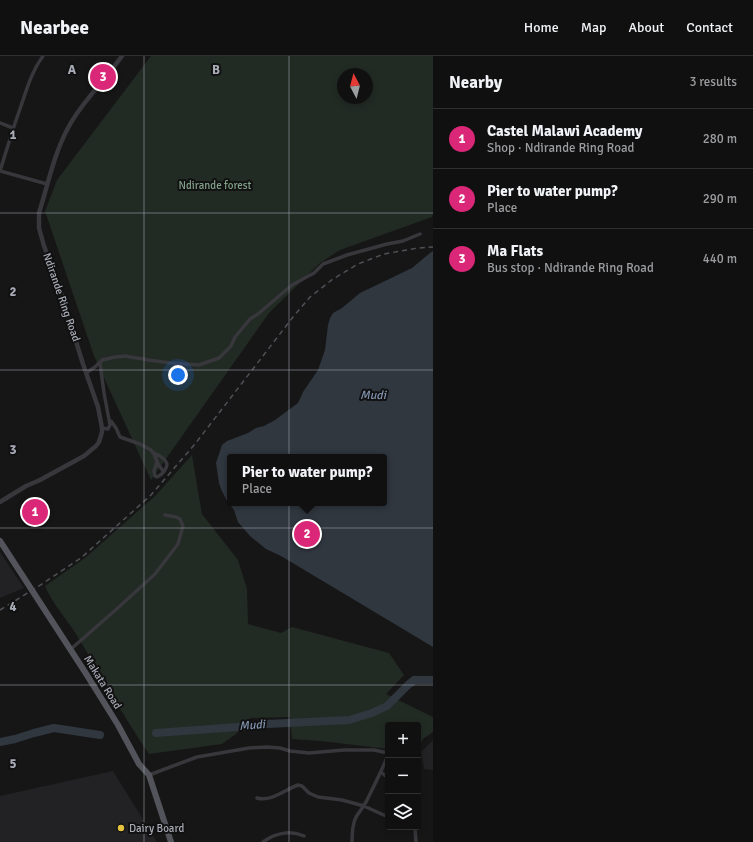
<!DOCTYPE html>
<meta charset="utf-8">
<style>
:root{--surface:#101011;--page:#19191a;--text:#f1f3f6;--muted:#9c9d9f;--line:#303031;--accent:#db2777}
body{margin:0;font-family:Signika,sans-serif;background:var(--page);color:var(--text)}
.controls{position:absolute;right:12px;bottom:12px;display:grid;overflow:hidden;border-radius:4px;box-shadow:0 2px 6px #0003}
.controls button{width:36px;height:36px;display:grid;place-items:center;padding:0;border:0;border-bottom:1px solid var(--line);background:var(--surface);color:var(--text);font:20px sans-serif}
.compass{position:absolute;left:337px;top:12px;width:36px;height:36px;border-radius:50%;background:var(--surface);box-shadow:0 2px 6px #0003;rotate:353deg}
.you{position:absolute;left:178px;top:319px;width:14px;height:14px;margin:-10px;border:3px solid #fff;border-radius:50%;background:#1a73e8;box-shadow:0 0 0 6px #1a73e833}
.badge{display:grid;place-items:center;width:26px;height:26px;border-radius:50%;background:var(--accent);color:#fff;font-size:13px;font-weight:700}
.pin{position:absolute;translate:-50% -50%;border:2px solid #fff;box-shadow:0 1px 4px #0006}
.popup{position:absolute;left:227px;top:398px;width:160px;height:52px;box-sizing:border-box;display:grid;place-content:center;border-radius:4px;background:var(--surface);filter:drop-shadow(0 1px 3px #0005);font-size:13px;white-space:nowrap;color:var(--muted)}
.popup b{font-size:15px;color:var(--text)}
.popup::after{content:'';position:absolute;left:50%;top:100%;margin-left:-8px;border:8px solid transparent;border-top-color:var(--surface)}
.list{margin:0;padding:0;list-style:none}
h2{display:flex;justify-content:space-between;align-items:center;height:52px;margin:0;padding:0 16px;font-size:17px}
h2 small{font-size:13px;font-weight:400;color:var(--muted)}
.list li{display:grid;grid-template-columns:26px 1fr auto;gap:12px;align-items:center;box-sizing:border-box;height:60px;padding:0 16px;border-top:1px solid var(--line)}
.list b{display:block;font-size:15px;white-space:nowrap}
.list p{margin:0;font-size:13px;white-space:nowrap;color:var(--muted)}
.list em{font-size:13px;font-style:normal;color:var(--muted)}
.icon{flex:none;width:22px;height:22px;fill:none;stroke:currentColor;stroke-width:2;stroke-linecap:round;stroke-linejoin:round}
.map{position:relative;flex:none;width:433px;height:786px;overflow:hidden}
header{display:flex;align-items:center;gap:24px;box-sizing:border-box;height:56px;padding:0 20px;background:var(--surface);border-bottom:1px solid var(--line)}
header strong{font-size:19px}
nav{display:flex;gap:22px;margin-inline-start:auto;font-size:14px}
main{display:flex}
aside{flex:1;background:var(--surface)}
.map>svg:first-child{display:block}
.built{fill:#222224}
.green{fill:#222a24;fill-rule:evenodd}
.water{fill:#30373f;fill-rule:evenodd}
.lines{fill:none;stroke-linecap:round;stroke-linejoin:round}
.river{stroke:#30373f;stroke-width:8}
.minor{stroke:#37373c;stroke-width:3.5}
.tertiary{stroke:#37373c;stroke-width:4.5}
.primary{stroke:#53545b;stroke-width:6}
.rail{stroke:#505157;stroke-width:1.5;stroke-dasharray:5 4;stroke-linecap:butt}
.grid{fill:none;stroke:#a9abb6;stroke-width:1;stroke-opacity:0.55}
.poi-dot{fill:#e5c240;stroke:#111112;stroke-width:1.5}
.labels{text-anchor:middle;stroke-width:4;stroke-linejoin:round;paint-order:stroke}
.park-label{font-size:11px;fill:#81a087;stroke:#111112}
.street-label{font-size:11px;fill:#a9abb6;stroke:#111112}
.poi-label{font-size:11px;fill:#a9abb6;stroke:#111112;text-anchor:start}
.water-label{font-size:12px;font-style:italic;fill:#8294af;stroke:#111112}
.grid-label{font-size:13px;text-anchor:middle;font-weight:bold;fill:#a9abb6;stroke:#111112;stroke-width:4;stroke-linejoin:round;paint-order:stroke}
</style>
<header>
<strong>Nearbee</strong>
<nav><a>Home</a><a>Map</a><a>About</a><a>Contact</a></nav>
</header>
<main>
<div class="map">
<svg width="433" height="786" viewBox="0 0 433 786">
<rect width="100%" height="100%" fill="#161617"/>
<path class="built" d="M0 496 24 532 0 542Z
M433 684V714L424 713 421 696Z
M113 715 157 786H0V740Z"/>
<path class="green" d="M151 0H433V158L432 161 340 194 320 207 269 257 151 424 94 300 45 155 57 124ZM343 18H367V42H343Z
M192 399 202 458 238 504 247 533 248 568 281 577 292 571 389 597 404 619 386 638 433 661V676L423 683 418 692V669H388V693L321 685 292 683 290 661 250 662 236 678 222 688 149 698C123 660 100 618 76 578 66 562 52 547 45 530L85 502 155 440Z"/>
<path class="water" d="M433 195V591L281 500 266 493 250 480 238 466 234 454 227 445 221 433 219 427 216 407 222 389 227 385 248 377 256 372 264 370 275 364 298 347 303 336 318 314 325 294 328 269 330 262 333 257 342 252 360 237 412 212 430 197ZM230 401H384V447H230Z"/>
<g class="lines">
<path class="river" d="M411 627 414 624H433
M156 677 238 671 267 668 349 664 372 657 387 650 409 628 414 624
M0 686 15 683 34 677 54 672 100 679"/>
<path class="minor" d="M0 67 13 72
M0 115C7 93 13 72 21 50 27 32 32 15 43 0
M0 115 47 128
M86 317 95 311 100 306
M111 365 116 372 120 381 140 388 151 394 154 398 158 408 163 415
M102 372 108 373 110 369 104 337 100 307 102 304 115 301 126 300 130 301 144 303 148 304 171 307 199 309 219 302 231 290 235 281 250 263 258 258 292 229 314 217 323 208 347 199 387 188 403 185 420 178
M154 397C159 399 165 402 167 408 167 413 162 419 157 421L155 420 154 415 157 406
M71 593 120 550 155 518 178 488 183 470 181 466 180 463 176 461 165 459
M381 716 388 722
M149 719 197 701 249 692 267 691 280 692 290 695 309 697 344 694H374L388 697
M257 742C272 746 284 734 298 729L302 730 309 737 318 741 342 744 364 750 388 761
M410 771 415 773 416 786
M263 786C275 777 290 774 304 780
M352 786C352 778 352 769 356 761 360 755 365 749 368 742 375 728 382 714 388 699"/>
<path class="tertiary" d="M0 446 26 430 40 424 84 400 96 390 99 386 102 376V372L98 351 83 308 58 227 44 190 39 172V157C48 128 54 98 68 72 76 56 88 43 99 29 107 20 115 10 122 0"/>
<path class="primary" d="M0 485 85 616 118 669 139 708 149 719 171 786"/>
<path class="rail" d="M0 554 39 530 81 502 151 439 195 388 293 261 310 241 333 223 358 208 384 198 418 192 433 191"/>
</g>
<path class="grid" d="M144 0V786M289 0V786M0 157H433M0 314H433M0 472H433M0 629H433"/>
<circle class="poi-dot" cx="121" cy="772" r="4"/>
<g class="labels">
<g class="park-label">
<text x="215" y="133">Ndirande forest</text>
</g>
<g class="street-label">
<text transform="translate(62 241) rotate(71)" y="4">Ndirande Ring Road</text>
<text transform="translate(103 626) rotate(58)" y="4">Makata Road</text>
</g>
<g class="poi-label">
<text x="129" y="776">Dairy Board</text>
</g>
<g class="water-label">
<text x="373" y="343">Mudi</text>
<text transform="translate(252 669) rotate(-5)" y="4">Mudi</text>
</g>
</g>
<g class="grid-label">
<text x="72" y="18">A</text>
<text x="216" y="18">B</text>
<text x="13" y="83">1</text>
<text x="13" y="240">2</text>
<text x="13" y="398">3</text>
<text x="13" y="555">4</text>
<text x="13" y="712">5</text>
</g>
</svg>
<div class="controls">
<button>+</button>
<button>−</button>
<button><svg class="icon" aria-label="layers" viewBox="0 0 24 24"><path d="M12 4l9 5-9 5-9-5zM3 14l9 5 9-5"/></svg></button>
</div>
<svg class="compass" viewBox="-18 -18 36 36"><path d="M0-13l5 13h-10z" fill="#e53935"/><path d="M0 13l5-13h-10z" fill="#9c9d9f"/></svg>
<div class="you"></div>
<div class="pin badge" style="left:35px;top:456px">1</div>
<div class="pin badge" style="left:307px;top:478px">2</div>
<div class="popup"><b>Pier to water pump?</b>Place</div>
<div class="pin badge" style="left:103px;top:21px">3</div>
</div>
<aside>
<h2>Nearby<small>3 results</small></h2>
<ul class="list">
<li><span class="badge">1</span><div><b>Castel Malawi Academy</b><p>Shop · Ndirande Ring Road</p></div><em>280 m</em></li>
<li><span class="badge">2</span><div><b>Pier to water pump?</b><p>Place</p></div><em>290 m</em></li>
<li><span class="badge">3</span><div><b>Ma Flats</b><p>Bus stop · Ndirande Ring Road</p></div><em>440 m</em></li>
</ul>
</aside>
</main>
